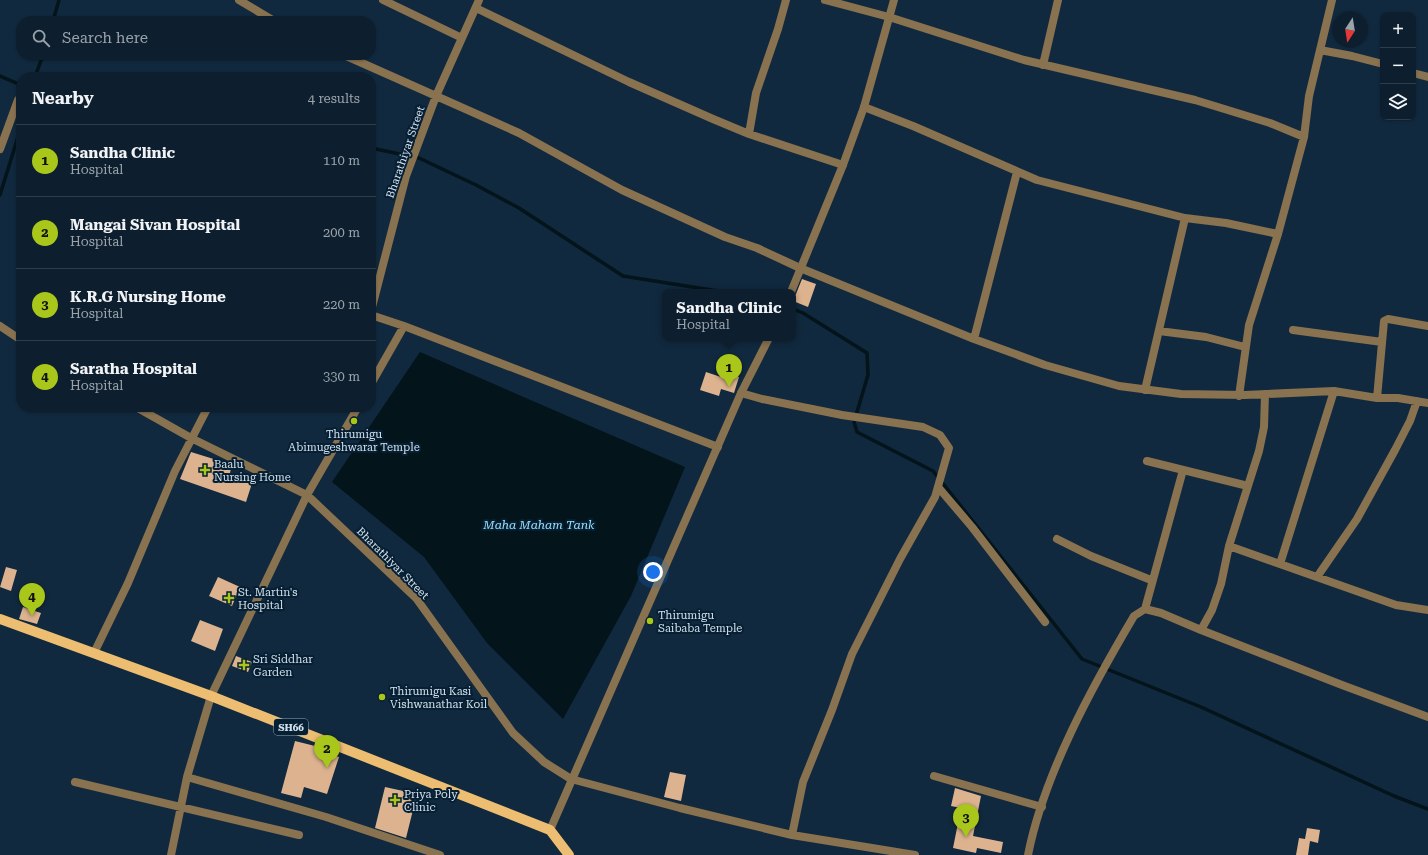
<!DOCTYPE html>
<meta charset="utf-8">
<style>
:root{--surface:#0d1f2e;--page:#1b2c3a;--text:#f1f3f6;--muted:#9aa2aa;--line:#2d3d4a;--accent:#a9c71a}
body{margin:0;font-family:"Roboto Serif",serif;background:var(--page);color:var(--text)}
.controls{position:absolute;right:12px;top:12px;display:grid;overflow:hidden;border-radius:8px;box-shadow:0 1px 3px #0004}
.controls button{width:36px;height:36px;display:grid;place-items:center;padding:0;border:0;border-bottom:1px solid var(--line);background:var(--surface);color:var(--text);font:20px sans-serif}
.compass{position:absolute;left:1332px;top:12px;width:36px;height:36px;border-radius:50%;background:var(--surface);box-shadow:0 1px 3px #0004;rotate:192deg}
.you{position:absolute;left:653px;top:572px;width:14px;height:14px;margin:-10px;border:3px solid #fff;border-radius:50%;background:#1a73e8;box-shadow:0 0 0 6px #1a73e833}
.badge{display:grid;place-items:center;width:26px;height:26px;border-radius:50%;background:var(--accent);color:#111;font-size:13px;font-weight:700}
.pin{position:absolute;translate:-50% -33px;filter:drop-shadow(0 1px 2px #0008)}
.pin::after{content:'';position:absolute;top:21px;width:14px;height:12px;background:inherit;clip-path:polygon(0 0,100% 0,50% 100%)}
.popup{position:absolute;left:662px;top:289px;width:134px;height:52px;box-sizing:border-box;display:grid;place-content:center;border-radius:8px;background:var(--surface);filter:drop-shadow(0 1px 3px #0005);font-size:13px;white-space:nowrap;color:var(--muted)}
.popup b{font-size:15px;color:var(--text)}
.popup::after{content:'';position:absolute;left:50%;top:100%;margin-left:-8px;border:8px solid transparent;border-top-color:var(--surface)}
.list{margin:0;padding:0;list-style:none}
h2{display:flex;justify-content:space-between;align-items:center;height:52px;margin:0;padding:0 16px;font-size:17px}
h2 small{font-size:13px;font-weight:400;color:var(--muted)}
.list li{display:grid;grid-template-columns:26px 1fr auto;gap:12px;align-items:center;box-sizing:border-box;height:72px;padding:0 16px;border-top:1px solid var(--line)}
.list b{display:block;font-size:15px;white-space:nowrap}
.list p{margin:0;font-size:13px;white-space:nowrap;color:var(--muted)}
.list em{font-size:13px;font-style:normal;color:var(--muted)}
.icon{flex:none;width:22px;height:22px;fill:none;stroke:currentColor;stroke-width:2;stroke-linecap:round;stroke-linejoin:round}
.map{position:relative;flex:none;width:1428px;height:855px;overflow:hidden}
.search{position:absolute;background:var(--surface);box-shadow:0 1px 3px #0004;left:16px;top:16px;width:360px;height:44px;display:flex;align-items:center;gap:10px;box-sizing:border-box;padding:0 14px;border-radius:16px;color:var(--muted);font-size:15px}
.panel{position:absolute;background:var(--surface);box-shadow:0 1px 3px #0004;left:16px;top:72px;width:360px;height:340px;border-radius:16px}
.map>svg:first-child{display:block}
.water{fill:#03141a}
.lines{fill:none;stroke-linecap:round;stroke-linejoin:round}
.stream{stroke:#03141a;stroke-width:3.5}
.building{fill:#ddb38f}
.minor{stroke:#89724f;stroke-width:8}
.tertiary{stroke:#89724f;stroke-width:8}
.primary{stroke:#edbd71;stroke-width:10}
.poi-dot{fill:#a9c71a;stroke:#071f33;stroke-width:1.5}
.labels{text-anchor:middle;stroke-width:4;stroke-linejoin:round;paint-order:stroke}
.shield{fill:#071f33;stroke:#94a6b5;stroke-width:1}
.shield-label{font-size:10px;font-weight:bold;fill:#d1e0ed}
.street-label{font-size:11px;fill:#d1e0ed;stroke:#071f33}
.poi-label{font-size:11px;fill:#d1e0ed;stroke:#071f33;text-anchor:start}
.water-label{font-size:12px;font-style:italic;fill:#98e0f9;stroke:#071f33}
</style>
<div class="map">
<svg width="1428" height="855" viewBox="0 0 1428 855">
<rect width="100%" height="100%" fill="#11293e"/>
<path class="water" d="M420 352 685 467 631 596 563 719 487 643 424 557 332 482Z"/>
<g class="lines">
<path class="stream" d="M53 21 59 0
M0 76 21 85
M35 77 43 55
M371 148 419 158 476 185 519 208 623 276 724 292
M0 195 21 127
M793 309 803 313 867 353 868 375 854 422 857 432 933 471 1082 659 1201 707 1394 796 1428 809"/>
</g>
<path class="building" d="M802 279 816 284 808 307 793 301V297L796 294Z
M706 372 724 378 725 373 739 377 734 393 721 389 719 396 700 390Z
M191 452 220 461 219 465 231 468 230 473 253 480 246 502 180 479Z
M6 567 17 570 11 591 0 587Z
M218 577 240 587 232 606 209 596Z
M23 607 41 613 37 624 19 619Z
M200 620 223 629 215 651 191 641Z
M236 656 252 662 248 672 232 666Z
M295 741 315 746 314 749 339 757 327 794 304 787 301 798 281 793Z
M670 772 686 775 681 801 664 797Z
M385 787 417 794 406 838 375 828Z
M955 788 981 796 973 836 1003 842 1001 853 977 848 976 853 953 848 961 808 951 806Z
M1307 828 1320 830 1318 843 1310 841 1308 855H1296L1299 838 1305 839Z"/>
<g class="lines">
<path class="minor" d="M239 0 274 21
M383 0 462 38
M825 0 889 17 1024 60 1195 100 1270 123 1304 137
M476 8 629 82 713 119 749 134 843 165
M1320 50 1352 56 1383 64
M344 55 519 133 622 190 725 237 757 248 800 268 974 339 1045 365 1119 386 1181 394 1245 395 1334 391 1377 398H1398L1428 403
M1043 65 1058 0
M1413 73 1428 77
M864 107 913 126 1037 180 1185 218 1226 223 1278 234
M749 134 756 93 778 29 786 0
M0 149 18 100
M371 311 406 176 436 96 479 0
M371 315 404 326 718 447
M0 326 21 340
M1293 330 1382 342
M1159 331 1206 337 1245 347
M974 339 1017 172
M371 384 404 326
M1145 390 1185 218
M741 393 762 399 842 415 923 427 940 435 949 448 935 497 900 559 852 654 832 710 803 782 792 835
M1239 396 1249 325 1278 234 1304 137 1309 96 1332 0
M1377 398 1384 321 1388 319 1428 326
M136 407 191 438 307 495 416 598 513 733 544 762 571 779 680 808 792 835 915 855
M1147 461 1248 486
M938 487 972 527 1045 622
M1057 539 1091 556 1151 580
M1229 546 1396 605 1428 610
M1280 564 1334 391
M1317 577 1357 519 1395 450 1410 421 1417 401
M1145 609 1183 470
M1201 630 1342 685 1428 717
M94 653 128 583 175 471 208 407
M934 776 1042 807
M187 777 326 817 440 855
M75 782 299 835
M171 855 187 777 211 696 307 495 358 407
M1028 855C1044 774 1092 687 1134 616L1145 609 1161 613 1201 630 1212 610 1221 584 1229 546 1259 451 1264 427 1265 394"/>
<path class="tertiary" d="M791 292 843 165 864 107 894 0
M550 830 741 393 769 338"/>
<path class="primary" d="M0 619 211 696 550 830 569 855"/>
</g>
<g class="poi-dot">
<circle cx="354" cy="421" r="4"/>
<path d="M203 464h4v4h4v4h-4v4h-4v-4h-4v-4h4z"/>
<path d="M227 592h4v4h4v4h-4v4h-4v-4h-4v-4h4z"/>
<circle cx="650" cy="621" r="4"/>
<path d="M242 659h4v4h4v4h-4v4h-4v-4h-4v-4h4z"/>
<circle cx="382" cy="697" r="4"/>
<path d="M393 794h4v4h4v4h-4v4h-4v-4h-4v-4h4z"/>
</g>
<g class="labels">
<rect class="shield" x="274" y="719" width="34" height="16" rx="3"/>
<g class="shield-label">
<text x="291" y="731">SH66</text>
</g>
<g class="street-label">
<text transform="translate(405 152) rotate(-71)" y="4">Bharathiyar Street</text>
<text transform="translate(393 563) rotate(45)" y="4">Bharathiyar Street</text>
</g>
<g class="poi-label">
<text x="354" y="438" text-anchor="middle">Thirumigu<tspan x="354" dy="13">Abimugeshwarar Temple</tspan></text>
<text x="214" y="468">Baalu<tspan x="214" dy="13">Nursing Home</tspan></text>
<text x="238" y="596">St. Martin's<tspan x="238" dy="13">Hospital</tspan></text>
<text x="658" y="619">Thirumigu<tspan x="658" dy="13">Saibaba Temple</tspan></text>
<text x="253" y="663">Sri Siddhar<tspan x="253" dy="13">Garden</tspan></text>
<text x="390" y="695">Thirumigu Kasi<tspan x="390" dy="13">Vishwanathar Koil</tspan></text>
<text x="404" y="798">Priya Poly<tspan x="404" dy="13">Clinic</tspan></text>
</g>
<g class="water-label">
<text x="539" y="529">Maha Maham Tank</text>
</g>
</g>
</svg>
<div class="controls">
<button>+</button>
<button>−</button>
<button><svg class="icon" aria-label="layers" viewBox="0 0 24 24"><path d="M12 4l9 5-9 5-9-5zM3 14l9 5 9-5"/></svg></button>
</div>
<svg class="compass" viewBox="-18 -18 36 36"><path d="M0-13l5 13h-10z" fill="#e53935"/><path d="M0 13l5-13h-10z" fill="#9aa2aa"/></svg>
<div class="you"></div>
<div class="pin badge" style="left:729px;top:387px">1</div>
<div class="popup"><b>Sandha Clinic</b>Hospital</div>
<div class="pin badge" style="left:327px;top:768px">2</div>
<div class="pin badge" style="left:966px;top:837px">3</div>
<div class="pin badge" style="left:32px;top:616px">4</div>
<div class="search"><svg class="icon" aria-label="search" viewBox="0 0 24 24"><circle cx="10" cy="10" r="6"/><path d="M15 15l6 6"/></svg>Search here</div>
<section class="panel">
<h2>Nearby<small>4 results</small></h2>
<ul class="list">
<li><span class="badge">1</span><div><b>Sandha Clinic</b><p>Hospital</p></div><em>110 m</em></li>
<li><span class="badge">2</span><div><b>Mangai Sivan Hospital</b><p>Hospital</p></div><em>200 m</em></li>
<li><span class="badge">3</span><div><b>K.R.G Nursing Home</b><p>Hospital</p></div><em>220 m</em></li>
<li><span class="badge">4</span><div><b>Saratha Hospital</b><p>Hospital</p></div><em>330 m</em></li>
</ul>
</section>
</div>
